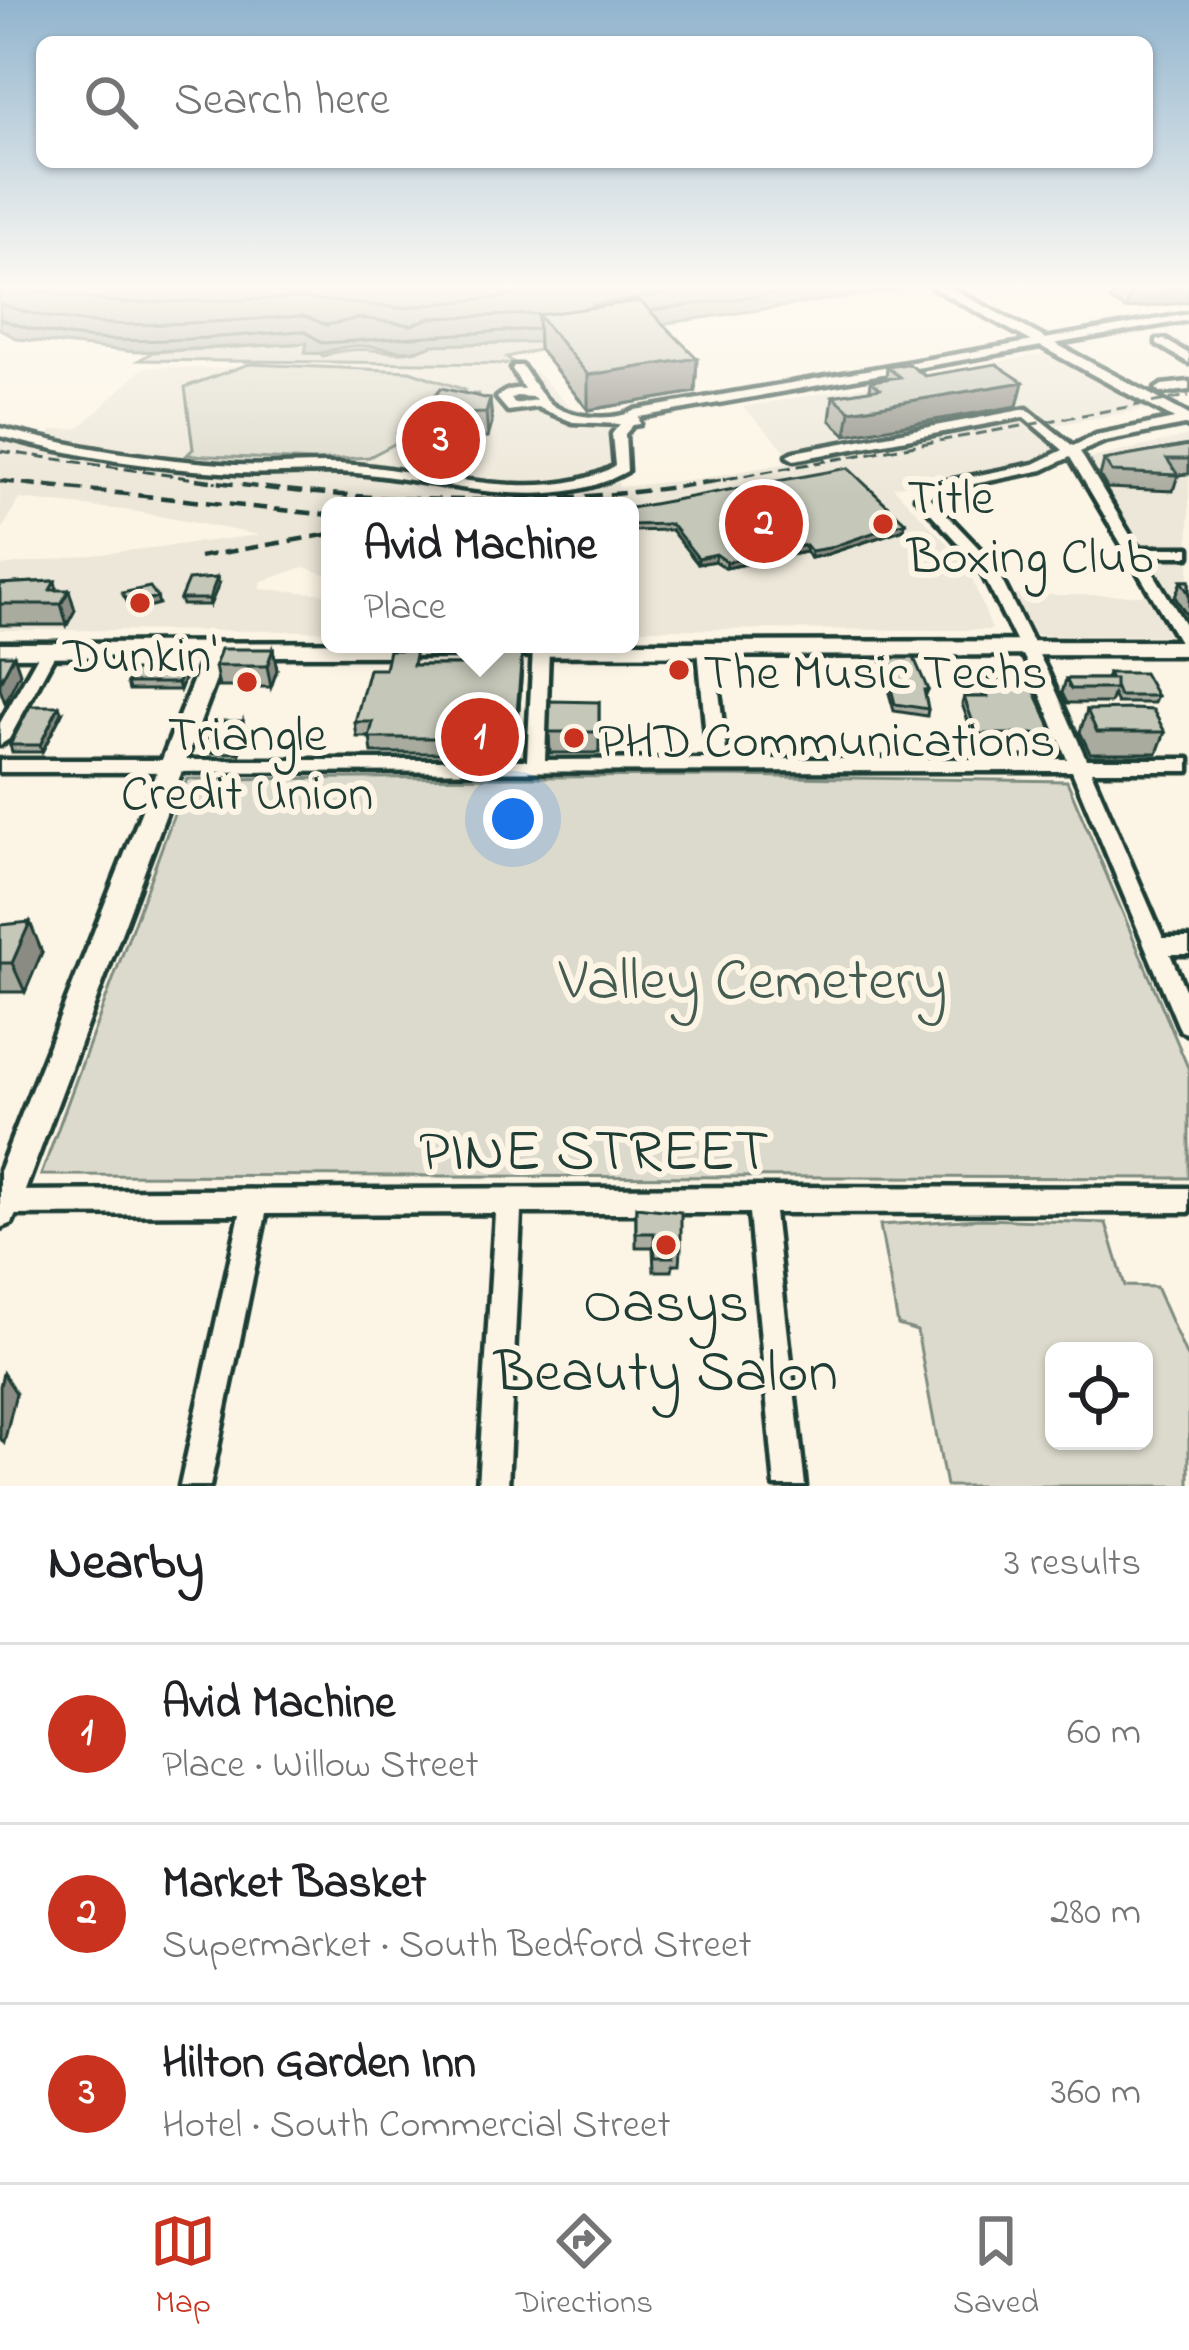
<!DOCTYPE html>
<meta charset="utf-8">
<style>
:root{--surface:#fff;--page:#f6f6f6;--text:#202124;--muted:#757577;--line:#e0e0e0;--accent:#c8321e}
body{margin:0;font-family:"Indie Flower",sans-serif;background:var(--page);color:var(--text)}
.controls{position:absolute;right:36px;bottom:36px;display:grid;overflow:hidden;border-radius:18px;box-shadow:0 3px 9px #0004}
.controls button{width:108px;height:108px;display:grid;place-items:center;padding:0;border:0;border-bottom:3px solid var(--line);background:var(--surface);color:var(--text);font:60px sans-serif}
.you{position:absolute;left:513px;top:819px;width:42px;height:42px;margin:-30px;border:9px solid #fff;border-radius:50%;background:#1a73e8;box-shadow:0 0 0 18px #1a73e833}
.badge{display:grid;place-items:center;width:78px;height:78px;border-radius:50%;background:var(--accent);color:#fff;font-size:39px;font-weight:700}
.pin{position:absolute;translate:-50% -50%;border:6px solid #fff;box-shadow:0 3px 12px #0006}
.popup{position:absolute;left:321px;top:497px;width:318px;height:156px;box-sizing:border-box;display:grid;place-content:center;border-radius:18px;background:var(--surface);filter:drop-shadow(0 3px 9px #0005);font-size:39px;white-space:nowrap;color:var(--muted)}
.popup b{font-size:45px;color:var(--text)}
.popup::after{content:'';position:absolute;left:50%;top:100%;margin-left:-24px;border:24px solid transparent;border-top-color:var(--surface)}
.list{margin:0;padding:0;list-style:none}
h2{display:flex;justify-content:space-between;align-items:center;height:156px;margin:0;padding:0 48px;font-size:51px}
h2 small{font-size:39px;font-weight:400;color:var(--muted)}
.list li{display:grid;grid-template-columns:78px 1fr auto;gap:36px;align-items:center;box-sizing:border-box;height:180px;padding:0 48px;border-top:3px solid var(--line)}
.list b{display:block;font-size:45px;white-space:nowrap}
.list p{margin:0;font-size:39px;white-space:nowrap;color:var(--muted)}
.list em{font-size:39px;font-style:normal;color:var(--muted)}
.icon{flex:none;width:66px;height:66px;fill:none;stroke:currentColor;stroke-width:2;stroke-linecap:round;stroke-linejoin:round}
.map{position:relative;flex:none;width:1189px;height:1486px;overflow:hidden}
.search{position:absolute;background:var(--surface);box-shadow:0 3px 9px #0004;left:36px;right:36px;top:36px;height:132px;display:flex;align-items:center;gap:30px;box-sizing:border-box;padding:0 42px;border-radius:18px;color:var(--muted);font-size:45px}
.sheet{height:696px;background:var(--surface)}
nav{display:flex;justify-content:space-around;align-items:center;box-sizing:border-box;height:168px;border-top:3px solid var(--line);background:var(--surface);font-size:33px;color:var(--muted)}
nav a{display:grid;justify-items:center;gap:6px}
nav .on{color:var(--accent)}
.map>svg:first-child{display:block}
.built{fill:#ece7d8}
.green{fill:#dcdacc;stroke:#7e8c80;stroke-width:3;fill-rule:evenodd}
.water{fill:#aeb3a7;stroke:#758479;stroke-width:3}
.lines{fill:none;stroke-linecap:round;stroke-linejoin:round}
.shore{stroke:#586c62;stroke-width:3}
.minor-casing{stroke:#1f3d34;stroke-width:9}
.major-casing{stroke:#1f3d34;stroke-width:9}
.minor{fill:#fcf5e5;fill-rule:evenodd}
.major{fill:#fcf5e5;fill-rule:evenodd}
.rail-far1{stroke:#1f3d34;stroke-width:3;stroke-dasharray:12 6;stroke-linecap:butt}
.rail{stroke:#1f3d34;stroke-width:4.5;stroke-dasharray:15 8;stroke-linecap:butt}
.wall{fill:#a9ab9f;stroke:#1f3d34;stroke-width:3}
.shaded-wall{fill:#8a8b82;stroke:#1f3d34;stroke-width:3}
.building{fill:#c5c7b9;stroke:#1f3d34;stroke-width:3}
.poi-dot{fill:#c8321e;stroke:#fcf5e5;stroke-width:4.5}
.labels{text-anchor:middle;stroke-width:12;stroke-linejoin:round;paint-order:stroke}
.poi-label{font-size:51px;fill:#1f3d34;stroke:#fcf5e5;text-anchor:start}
.near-park-label{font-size:60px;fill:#455c52;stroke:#fcf5e5}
.near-street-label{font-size:60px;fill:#1f3d34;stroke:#fcf5e5}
.near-poi-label{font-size:60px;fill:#1f3d34;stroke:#fcf5e5}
</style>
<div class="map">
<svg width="1189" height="1486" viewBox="0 0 1189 1486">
<rect width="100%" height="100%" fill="#fcf5e5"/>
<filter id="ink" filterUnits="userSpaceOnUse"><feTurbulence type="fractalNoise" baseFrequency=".00833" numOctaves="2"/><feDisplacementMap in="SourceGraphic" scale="24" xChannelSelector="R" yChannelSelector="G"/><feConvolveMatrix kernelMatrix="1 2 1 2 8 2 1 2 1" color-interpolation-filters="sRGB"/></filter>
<g filter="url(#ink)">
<path class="built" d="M1050 353 1152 408 1056 425 1034 408 787 452 743 407Z
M278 359 515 364 537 373 572 409 568 413 610 418 619 487 704 478 1022 421 1057 449 1032 462 893 487 966 563 992 630 630 629V506H330V576L304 567 262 581 259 589 330 594V631L0 630V566L260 535 132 511 19 499 0 534V436L34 444 54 430 79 428 144 367 223 368Z
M1189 436V635H1033L1015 595H1168L1087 459Z"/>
<path class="green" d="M587 333 591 338 507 357 515 364 139 360 153 352 308 343 323 356C367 339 396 363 432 345Z
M249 364 410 371 465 390 464 395 478 394 477 401 369 457 314 461 187 455 193 449 185 387Z
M716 776 1067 781 1189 1070V1178L41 1175 187 779Z
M981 1219 1106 1223 1125 1286 1156 1287 1189 1362V1486H946L917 1331 898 1325 880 1225ZM1054 1351H1144V1441H1054Z"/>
<path class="water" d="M0 287H917L536 342 432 345C404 359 381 343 353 346 334 347 325 356 305 353L307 343 136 352 17 339 0 329Z"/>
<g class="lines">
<path class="shore" d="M11 287 121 303 301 298 399 308 590 287
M0 304C95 338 205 321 304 316L327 325 360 318 411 325 430 318 536 314
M592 305 713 287
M653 310 826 287
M0 319C93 355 207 336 304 331L323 343 536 329"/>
<g class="minor-casing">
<path id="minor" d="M1189 314V320L639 417 640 424 633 425 625 434 627 471C547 517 442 480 356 473 316 470 276 475 236 473 156 469 77 457 0 436V428C77 448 155 460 235 465 275 467 314 462 354 465 433 471 544 507 615 466L612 434 620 424 573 422 537 407 508 411 497 398C504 390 514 388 524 389L512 369 514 366H522C531 379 541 396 551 404 570 419 617 422 635 410ZM516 396 533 397 536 400 515 404 511 399Z
M1157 340H1165L1189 354V363L1157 344Z
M1189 382V390L1162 393 1156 389 1162 385Z
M1027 409 1073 446 1096 435 1189 416V424L1105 441 1080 452 1138 548H1189V556H1143L1189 631V650L1181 645 1070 457 1043 470 934 492 930 497 993 563 1049 675 1086 759H1189V771H1091L1163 938H1189V954H1170L1189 999V1034L1181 1031 1178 1025 1072 771 0 772V760H527L533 649 541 644 549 649 545 760 708 759 698 649 706 644 714 649 727 759H1067L1033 675 978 565 916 497 924 486 1034 464 1063 450 1024 417 794 460 787 456 794 452Z
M49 645 57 650 9 739 0 745V723L41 650Z
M760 1187 1189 1188V1212L774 1213 805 1486H775L749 1213H521L508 1486H478L495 1213 266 1214 210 1486H180L240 1214 0 1215V1191Z"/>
</g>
<g class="major-casing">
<path id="major" d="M932 287H949L1189 415V427Z
M1189 641V655L225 656 17 1212 12 1223 0 1228V1169L203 656 0 657V643Z"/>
</g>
<use href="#minor" class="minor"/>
<use href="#major" class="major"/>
<path class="rail-far1" d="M0 451 217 482
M0 481 9 482
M709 482 1189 396"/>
<path class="rail" d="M196 479C370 504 552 510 726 479
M0 481 330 515
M199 557 330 534"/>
</g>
<path class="wall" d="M1114 287H1189L1126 309 1110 300Z
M538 315 697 358 695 392 588 410 539 349Z
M887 367 925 376 1023 382 1017 406 846 435 830 420 833 396 870 390 871 381 886 379Z
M490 399 492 423 488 437 462 438 453 453 423 468 400 457 398 433Z
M1189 445V474L1178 475 1173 491 1107 488 1100 476 1104 460Z
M631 508 905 522 904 529 828 554 811 558 805 552 726 568 715 561 698 564 671 530 630 531Z
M55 581 57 590 75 610 67 625H0V584Z
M1181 581H1189V619L1175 597Z
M219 584 210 605H182L180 599Z
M273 649 277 670 271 687H219L215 666Z
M883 658 928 690 925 697 928 709 927 716 894 711 881 665Z
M418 665H522L516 753H372L370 737H357L355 722 385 669Z
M1108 673 1157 696 1154 703H1117L1113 695 1110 703H1067L1062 693 1066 679H1106Z
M185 677 180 690H129L127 683Z
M981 679 1054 734 1052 741H975L962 704 964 697H984L980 686Z
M599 702V753H550L549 732Z
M1087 710 1165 732 1157 753H1090L1080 732Z
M62 713 42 752H12L10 745Z
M246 735 240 753H212L209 739Z
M0 925 42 952 25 992H0Z
M636 1207 681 1250 680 1264H673L672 1271H654L653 1247H636Z"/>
<path class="shaded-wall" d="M1132 287H1189V302L1126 309Z
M697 358 695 392 588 410V375Z
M1023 382 1017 406 846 435 850 411Z
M490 399 492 423 488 437 486 413Z
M460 414 462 438 453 453 423 468 421 443Z
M905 522 904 529 828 554 811 558V551Z
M806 545 805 552 726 568 727 562Z
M716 554 715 561 698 564V558Z
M217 578 219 584 210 605 209 599Z
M69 590 75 610 67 625 61 604Z
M157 597 159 604 131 612 129 605Z
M273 649 277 670 271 687 267 666Z
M522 651V665L516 753 515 738Z
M14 655 20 673 5 703 0 689V682Z
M183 670 185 677 180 690 178 683Z
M59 706 62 713 42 752 40 745Z
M243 721 246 735 240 753 237 739Z
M30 922 42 952 25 992 12 963Z
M3 1373 16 1393 4 1443 0 1438V1386Z"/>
<path class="building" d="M640 301 697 358 588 375 538 315Z
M909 364 925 376 996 364 1023 382 850 411 833 396 880 388 871 381 900 377 887 367Z
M441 388 490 399 486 413 460 414 451 428 421 443 398 433 411 426Z
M1189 445V459H1167L1178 475 1112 472 1104 460Z
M848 468 905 522 829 548 811 551 806 545 727 562 716 554 698 558 671 524 630 525 631 508Z
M217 578 209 599H180L188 580Z
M55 581 50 590H69L61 604H0V584Z
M1181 581H1189V594Z
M150 587 157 597 129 605 122 593Z
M221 649H273L267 666H215Z
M389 650H416L413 665H477L488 650 522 651 515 738H369L373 722H355L369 669H385Z
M0 655H14L0 682Z
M883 658H914L928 690H924L928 709 895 704Z
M133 670H183L178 683H127Z
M1108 673H1144L1157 696H1119L1115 686V679H1111Z
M981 679H1029L1054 734H977L964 697H988Z
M1066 679H1115V689H1071Z
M550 701 599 702V732H549Z
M30 706H59L40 745H10Z
M1133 709 1153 710 1165 732H1097L1087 710Z
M215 721H243L237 739H209Z
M30 922 12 963H0V925Z
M636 1207 681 1212V1250H673V1257H655L654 1233H636Z"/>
</g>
<linearGradient id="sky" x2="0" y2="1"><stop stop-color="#91b4ce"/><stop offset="0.58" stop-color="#fefaf3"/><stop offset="1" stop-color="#fefaf3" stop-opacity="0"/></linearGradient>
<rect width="1189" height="495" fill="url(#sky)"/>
<g class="poi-dot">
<circle cx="883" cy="524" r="12"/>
<circle cx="140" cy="603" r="12"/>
<circle cx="679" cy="670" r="12"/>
<circle cx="247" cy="682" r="12"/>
<circle cx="574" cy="738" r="12"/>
<circle cx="666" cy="1245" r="12"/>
</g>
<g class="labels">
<g class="poi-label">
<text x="907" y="513">Title<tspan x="907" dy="59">Boxing Club</tspan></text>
<text x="140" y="671" text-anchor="middle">Dunkin'</text>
<text x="703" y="688">The Music Techs</text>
<text x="247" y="750" text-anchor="middle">Triangle<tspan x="247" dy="59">Credit Union</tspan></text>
<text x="598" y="756">PHD Communications</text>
</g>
<g class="near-park-label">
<text x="753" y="998">Valley Cemetery</text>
</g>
<g class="near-street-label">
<text x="594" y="1169">PINE STREET</text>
</g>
<g class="near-poi-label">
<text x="666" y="1321">Oasys<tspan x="666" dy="69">Beauty Salon</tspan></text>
</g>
</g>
</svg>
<div class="controls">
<button><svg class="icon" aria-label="locate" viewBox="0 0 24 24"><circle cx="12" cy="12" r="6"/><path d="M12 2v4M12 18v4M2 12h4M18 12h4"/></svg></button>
</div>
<div class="you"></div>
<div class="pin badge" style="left:480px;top:737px">1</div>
<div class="popup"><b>Avid Machine</b>Place</div>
<div class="pin badge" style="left:764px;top:524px">2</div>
<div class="pin badge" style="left:441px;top:440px">3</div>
<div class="search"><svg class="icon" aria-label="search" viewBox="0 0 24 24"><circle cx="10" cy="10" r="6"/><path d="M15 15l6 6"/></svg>Search here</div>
</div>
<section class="sheet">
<h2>Nearby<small>3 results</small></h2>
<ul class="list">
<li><span class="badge">1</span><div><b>Avid Machine</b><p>Place · Willow Street</p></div><em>60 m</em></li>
<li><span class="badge">2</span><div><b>Market Basket</b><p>Supermarket · South Bedford Street</p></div><em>280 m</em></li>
<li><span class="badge">3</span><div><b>Hilton Garden Inn</b><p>Hotel · South Commercial Street</p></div><em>360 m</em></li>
</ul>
</section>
<nav>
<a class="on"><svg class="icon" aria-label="map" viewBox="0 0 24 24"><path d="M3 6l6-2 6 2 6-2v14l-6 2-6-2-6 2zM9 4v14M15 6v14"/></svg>Map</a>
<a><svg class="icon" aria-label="directions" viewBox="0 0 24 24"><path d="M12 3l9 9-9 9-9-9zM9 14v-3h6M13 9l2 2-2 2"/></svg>Directions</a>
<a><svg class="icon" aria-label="saved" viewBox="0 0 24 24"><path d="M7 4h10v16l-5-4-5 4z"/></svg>Saved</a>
</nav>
